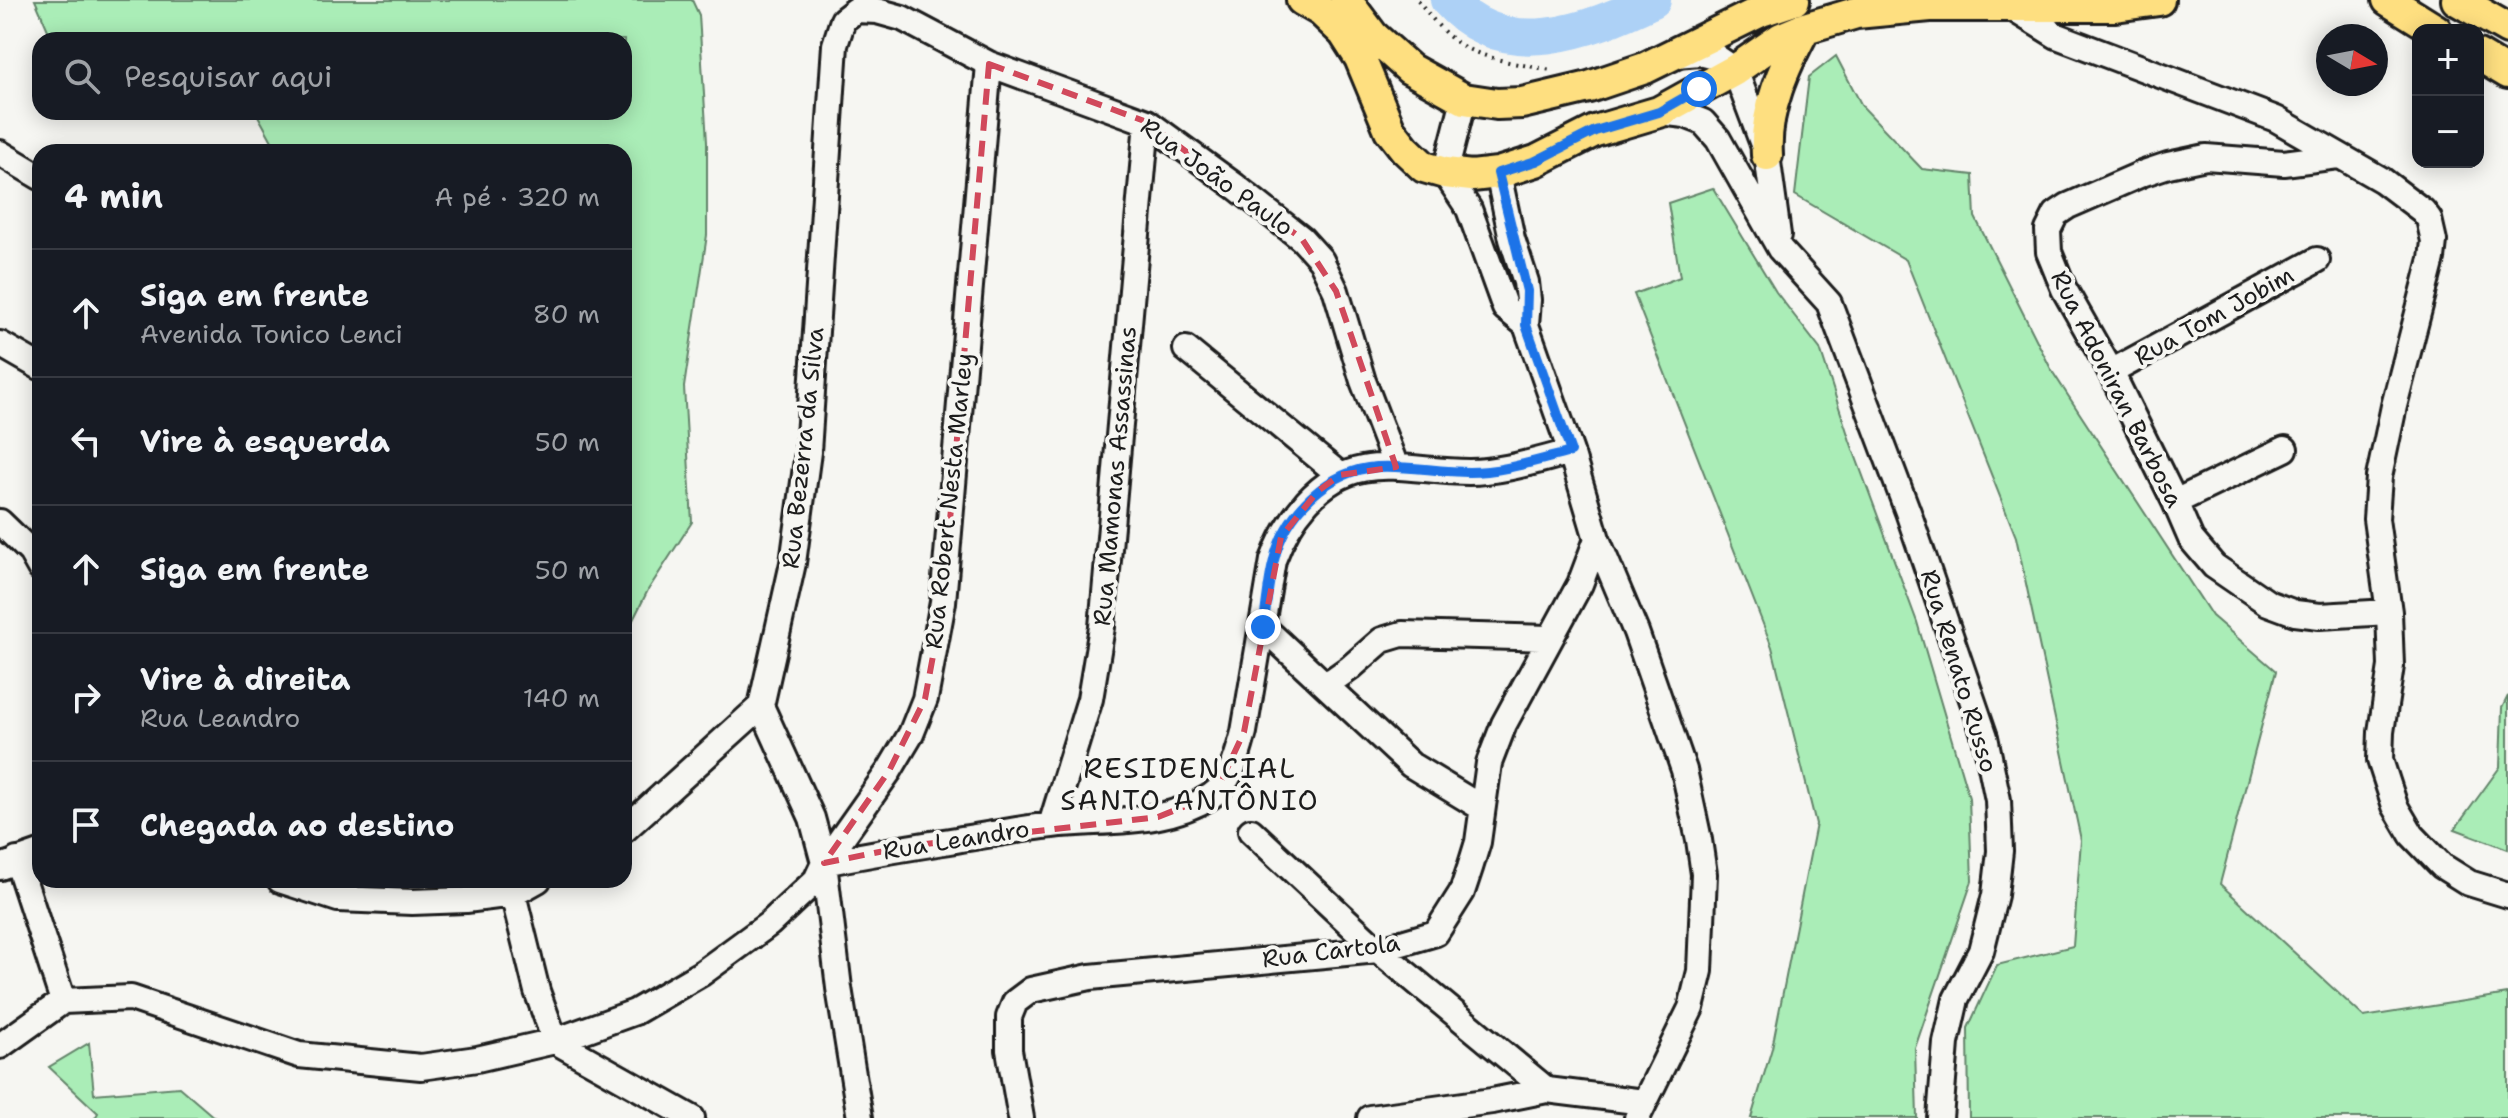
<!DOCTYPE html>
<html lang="pt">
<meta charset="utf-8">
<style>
:root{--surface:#171b24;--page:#20242c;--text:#f1f3f6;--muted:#9ea1a6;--line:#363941}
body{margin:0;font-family:"Shantell Sans",sans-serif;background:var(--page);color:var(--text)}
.controls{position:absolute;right:24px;top:24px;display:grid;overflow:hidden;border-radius:16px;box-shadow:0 4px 20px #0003}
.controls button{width:72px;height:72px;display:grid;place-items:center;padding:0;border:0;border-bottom:2px solid var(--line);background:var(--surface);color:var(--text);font:40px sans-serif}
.compass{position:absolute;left:2316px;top:24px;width:72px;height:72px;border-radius:50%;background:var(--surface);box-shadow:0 4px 20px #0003;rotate:100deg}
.stop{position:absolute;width:24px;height:24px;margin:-18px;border:6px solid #1a73e8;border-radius:50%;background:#fff}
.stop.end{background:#1a73e8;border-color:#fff;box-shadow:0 2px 8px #0008}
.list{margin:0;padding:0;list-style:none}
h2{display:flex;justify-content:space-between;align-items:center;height:104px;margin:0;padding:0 32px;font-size:34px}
h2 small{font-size:26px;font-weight:400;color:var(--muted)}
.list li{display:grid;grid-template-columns:52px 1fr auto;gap:24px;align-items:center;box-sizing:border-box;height:128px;padding:0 32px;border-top:2px solid var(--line)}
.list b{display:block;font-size:30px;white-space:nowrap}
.list p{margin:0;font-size:26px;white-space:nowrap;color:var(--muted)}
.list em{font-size:26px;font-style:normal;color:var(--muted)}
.icon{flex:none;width:44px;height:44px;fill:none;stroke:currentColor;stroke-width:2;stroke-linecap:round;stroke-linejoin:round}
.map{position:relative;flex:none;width:2508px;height:1118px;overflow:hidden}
.search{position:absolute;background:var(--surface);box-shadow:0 4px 20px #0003;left:32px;top:32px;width:600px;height:88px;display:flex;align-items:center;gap:20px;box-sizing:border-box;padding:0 28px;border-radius:24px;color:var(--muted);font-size:30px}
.panel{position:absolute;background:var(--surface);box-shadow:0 4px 20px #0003;left:32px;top:144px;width:600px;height:744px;border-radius:24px}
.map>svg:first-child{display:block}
.green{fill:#aaedb7;stroke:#63846a;stroke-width:2}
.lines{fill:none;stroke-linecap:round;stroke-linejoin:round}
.river{stroke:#add1f6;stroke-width:36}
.minor-casing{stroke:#1c1c1c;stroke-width:30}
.major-casing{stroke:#1c1c1c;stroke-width:36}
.path{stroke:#1c1c1c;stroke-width:4;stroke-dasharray:2 6;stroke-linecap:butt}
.minor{stroke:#f6f6f2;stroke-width:24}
.major{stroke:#fedf80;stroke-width:30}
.route{stroke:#1a73e8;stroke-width:10}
.marked{fill:none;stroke:#d1495b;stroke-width:6;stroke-dasharray:16 10;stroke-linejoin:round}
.labels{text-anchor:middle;stroke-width:8;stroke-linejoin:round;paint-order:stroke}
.street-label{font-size:24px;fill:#1c1c1c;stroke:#f6f6f2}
.quarter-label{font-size:28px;letter-spacing:2px;fill:#1c1c1c;stroke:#f6f6f2}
</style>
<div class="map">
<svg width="2508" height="1118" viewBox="0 0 2508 1118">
<rect width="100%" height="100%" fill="#f6f6f2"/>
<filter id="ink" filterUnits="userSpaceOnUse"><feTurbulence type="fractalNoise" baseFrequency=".0125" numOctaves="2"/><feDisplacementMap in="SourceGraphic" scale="16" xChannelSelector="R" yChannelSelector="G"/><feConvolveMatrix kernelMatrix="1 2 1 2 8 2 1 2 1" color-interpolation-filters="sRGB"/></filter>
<g filter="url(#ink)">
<path class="green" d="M35 0H692L699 15 707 142V235L684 387 692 522 648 590 624 638V152H278L256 112H624V40H56L50 35Z
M1836 56 1862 106 1922 169 1973 175 1975 217 2052 371 2212 616 2276 671 2220 884 2364 1017 2508 994V1118H1969L1968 1028 1997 965 2073 946 2081 840 2016 537 1906 260 1795 195 1809 77Z
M1713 188 1776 292 1820 349 1850 441 1917 622 1969 798 1972 881 1915 1048 1917 1118H1751L1772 1048 1816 824 1772 647 1634 294 1680 277 1668 203Z
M2508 696V849L2455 829 2500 767 2502 708Z
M89 1043 94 1094 179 1087 215 1118H95L98 1113 49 1067Z"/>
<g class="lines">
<path class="river" d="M1448 0C1504 64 1588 31 1653 0"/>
<g class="minor-casing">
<path id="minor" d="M2010 7 2057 36 2276 119 2382 180 2423 211 2429 219 2434 241 2432 259 2394 406 2379 477 2376 519 2389 612 2391 666 2381 732 2380 760 2395 806 2412 835 2442 866 2469 883 2508 895
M1676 55 1700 53 1716 57 1735 70 1767 155 1778 235
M1464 99 1445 173 1469 209 1505 308 1526 325
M1659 112 1685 115 1703 122 1718 139 1780 249 1829 303 1908 512 1985 737 1998 800 2000 851 1995 895 1981 951 1956 999 1946 1043 1940 1118
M0 153 40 177
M2338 156 2284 163 2206 157 2168 165 2144 173 2068 206 2056 214 2048 230 2049 252 2064 289 2111 372 2175 502 2191 539 2214 566 2268 603 2295 613 2320 616 2389 612
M1498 173 1512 239 1526 282 1528 300 1526 325 1571 452 1597 539 1636 632 1684 770 1699 840 1704 874 1700 971 1691 1008 1637 1118
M0 344 40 367
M1186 349 1340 475
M2111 372 2317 260
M2175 502 2285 449
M0 522 31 552 40 568
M1263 627 1411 765 1482 808
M1326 685 1350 668 1382 640 1402 634 1549 638
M761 706 812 818 824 863 839 988 860 1118
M1051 825 1090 699 1102 627 1147 122
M624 830 761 706 793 563 808 452 835 45 843 20 856 10 877 11 902 18 989 64 1147 122 1235 186 1302 239 1321 260 1336 291 1363 381 1396 467
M1251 831 1378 950 1547 1090 1644 1102
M17 860 63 1001
M824 863C872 853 919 846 968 838 996 834 1024 828 1052 825 1105 819 1165 826 1211 796 1231 783 1238 754 1244 732L1273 560C1281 538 1291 520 1307 502 1356 448 1406 472 1469 472 1503 472 1538 460 1571 452
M0 867 40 853
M280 880 338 899 412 902 466 900 513 894 538 880
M513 894 537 991 555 1041 692 1118
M0 1046 63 1001 131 998 299 1055 421 1067 477 1059 555 1041 635 1012 702 973 769 924 816 880 824 863 889 771 911 734 925 699 943 602 989 64
M1021 1118 1009 1050V1017L1015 1002 1031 990 1090 977 1378 950 1436 933 1462 892 1470 868 1478 842 1489 763 1504 724 1580 584 1597 539
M1370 1118 1492 1101 1547 1090"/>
</g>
<g class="major-casing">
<path id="major" d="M1302 0 1321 11 1344 33 1360 58 1390 130 1405 149 1424 167 1445 173 1472 176 1498 173 1536 161 1595 131 1659 112 1735 70 1781 38 1805 28 1856 13 1930 6H2115L2159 0
M1346 0 1373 36 1410 69 1464 99 1497 104 1522 103 1589 87 1645 68 1761 11 1794 0
M2388 0 2436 30
M2457 0 2508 29
M2478 55 2508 73
M1767 155C1764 110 1784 67 1805 28"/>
</g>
<path class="path" d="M1418 0C1430 16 1444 35 1461 45 1483 59 1527 66 1552 70"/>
<use href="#minor" class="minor"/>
<use href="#major" class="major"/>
</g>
</g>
<g class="lines" filter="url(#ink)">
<path class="route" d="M1263 627C1267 605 1268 581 1274 560 1285 513 1328 470 1377 467 1407 465 1438 472 1469 472 1503 472 1538 460 1571 452L1526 325 1527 291 1498 173 1536 161 1595 131 1659 112 1699 89"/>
</g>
<path class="marked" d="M989 64 1147 122 1302 239 1336 291 1396 467 1340 475 1318 491 1281 537 1244 732 1215 794 1158 817 909 846 824 863 889 771 925 699 943 602Z"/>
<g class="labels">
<g class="street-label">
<text transform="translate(1217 177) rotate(36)" y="8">Rua João Paulo</text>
<text transform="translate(2214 316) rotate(-29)" y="8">Rua Tom Jobim</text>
<text transform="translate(2117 389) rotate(63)" y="8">Rua Adoniran Barbosa</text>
<text transform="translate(803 448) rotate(-84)" y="8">Rua Bezerra da Silva</text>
<text transform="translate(1115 476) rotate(-85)" y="8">Rua Mamonas Assassinas</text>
<text transform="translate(949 501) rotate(-84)" y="8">Rua Robert Nesta Marley</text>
<text transform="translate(1959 671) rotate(73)" y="8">Rua Renato Russo</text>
<text transform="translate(956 840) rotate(-9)" y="8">Rua Leandro</text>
<text transform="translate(1331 951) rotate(-7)" y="8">Rua Cartola</text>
</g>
<g class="quarter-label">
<text x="1190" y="778">RESIDENCIAL<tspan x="1190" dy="32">SANTO ANTÔNIO</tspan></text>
</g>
</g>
</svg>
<div class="controls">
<button>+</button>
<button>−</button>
</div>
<svg class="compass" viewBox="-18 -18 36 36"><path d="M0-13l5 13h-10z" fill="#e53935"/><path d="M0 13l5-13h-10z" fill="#9ea1a6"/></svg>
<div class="stop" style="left:1699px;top:89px"></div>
<div class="stop end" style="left:1263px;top:627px"></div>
<div class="search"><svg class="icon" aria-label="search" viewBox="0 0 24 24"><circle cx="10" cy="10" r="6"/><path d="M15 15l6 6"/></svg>Pesquisar aqui</div>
<section class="panel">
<h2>4 min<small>A pé · 320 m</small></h2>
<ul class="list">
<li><svg class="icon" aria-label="ahead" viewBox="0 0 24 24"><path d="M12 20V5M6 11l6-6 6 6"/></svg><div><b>Siga em frente</b><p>Avenida Tonico Lenci</p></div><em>80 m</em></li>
<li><svg class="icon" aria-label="left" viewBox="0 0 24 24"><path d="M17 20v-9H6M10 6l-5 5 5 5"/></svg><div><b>Vire à esquerda</b></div><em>50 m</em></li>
<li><svg class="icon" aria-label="ahead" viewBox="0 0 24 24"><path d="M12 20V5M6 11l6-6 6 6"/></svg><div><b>Siga em frente</b></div><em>50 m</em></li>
<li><svg class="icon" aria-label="right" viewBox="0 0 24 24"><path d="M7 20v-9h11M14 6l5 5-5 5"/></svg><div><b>Vire à direita</b><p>Rua Leandro</p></div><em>140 m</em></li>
<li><svg class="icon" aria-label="arrive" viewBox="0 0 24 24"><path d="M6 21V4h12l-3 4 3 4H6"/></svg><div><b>Chegada ao destino</b></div></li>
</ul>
</section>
</div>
